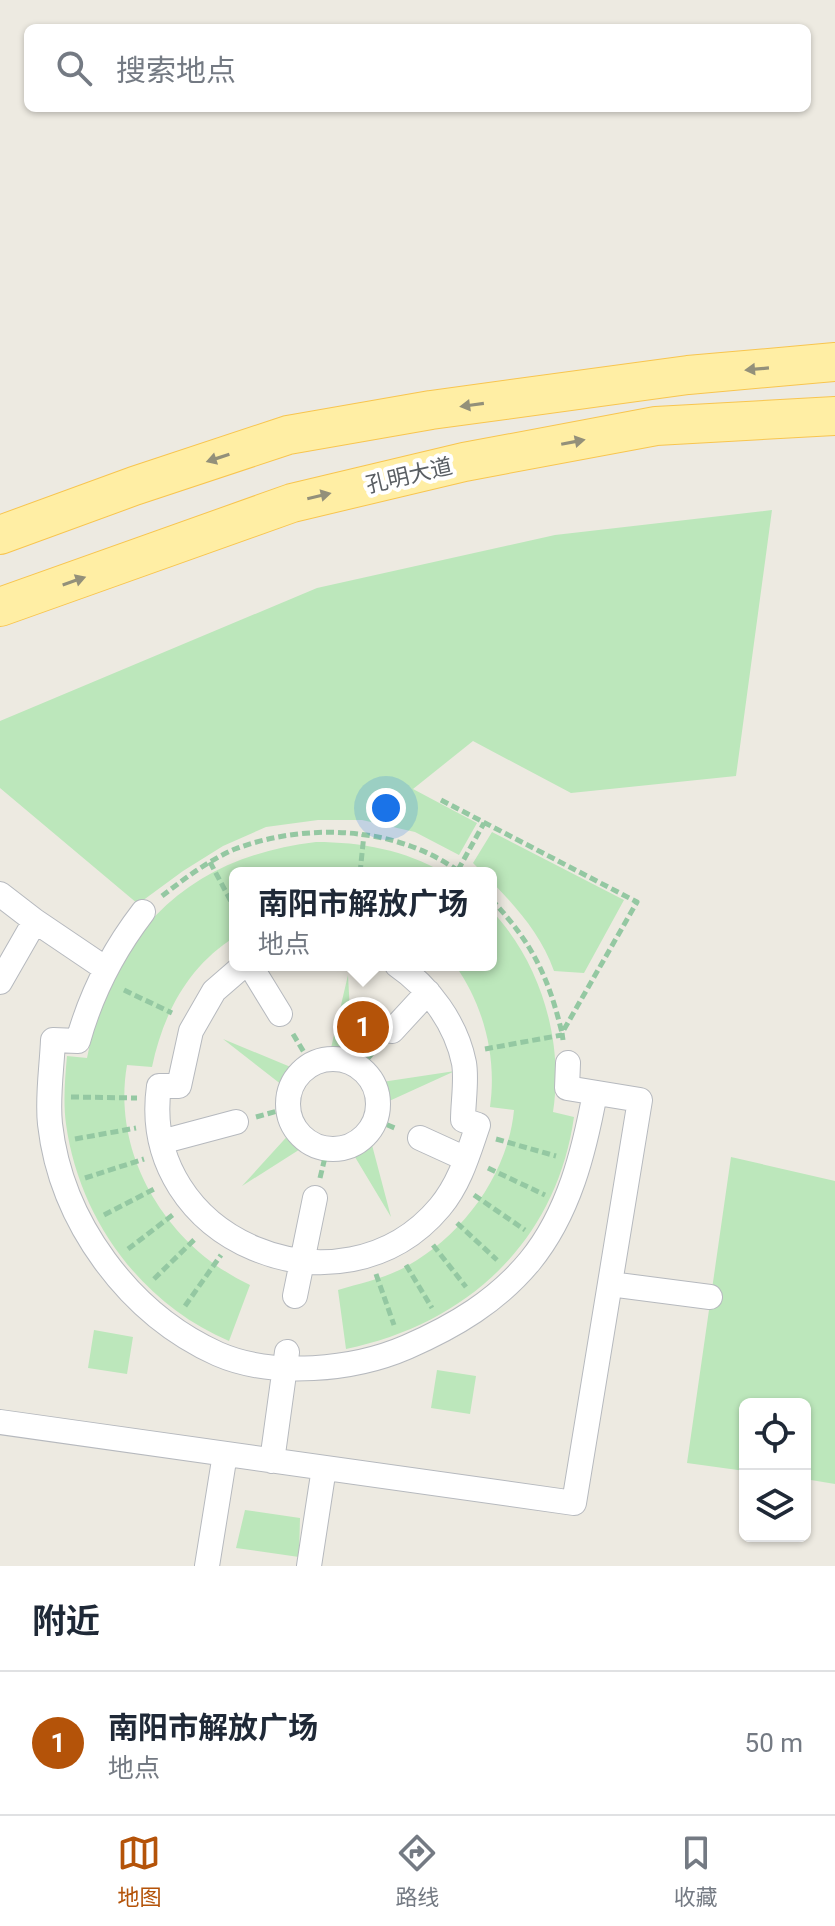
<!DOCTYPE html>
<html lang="zh">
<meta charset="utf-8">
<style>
:root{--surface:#fff;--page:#f6f6f7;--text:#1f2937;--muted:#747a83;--line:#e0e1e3;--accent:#b45309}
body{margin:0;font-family:Roboto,"Noto Sans SC",sans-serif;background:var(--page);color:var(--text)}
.controls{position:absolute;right:24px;bottom:24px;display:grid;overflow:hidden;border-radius:12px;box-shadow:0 2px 6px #0004}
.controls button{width:72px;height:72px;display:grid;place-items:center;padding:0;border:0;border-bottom:2px solid var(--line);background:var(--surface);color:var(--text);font:40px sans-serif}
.you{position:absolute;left:386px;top:808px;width:28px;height:28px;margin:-20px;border:6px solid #fff;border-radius:50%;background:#1a73e8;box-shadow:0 0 0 12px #1a73e833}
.badge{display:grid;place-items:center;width:52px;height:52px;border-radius:50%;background:var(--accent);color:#fff;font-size:26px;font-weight:700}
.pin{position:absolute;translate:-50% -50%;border:4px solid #fff;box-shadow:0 2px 8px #0006}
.popup{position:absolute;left:229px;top:867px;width:268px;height:104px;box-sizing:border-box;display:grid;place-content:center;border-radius:12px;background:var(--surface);filter:drop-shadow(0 2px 6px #0005);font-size:26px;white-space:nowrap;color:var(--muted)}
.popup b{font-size:30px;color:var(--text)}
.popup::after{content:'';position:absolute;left:50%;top:100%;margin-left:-16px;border:16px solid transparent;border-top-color:var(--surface)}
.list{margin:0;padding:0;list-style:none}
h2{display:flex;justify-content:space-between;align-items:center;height:104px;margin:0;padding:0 32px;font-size:34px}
h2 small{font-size:26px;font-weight:400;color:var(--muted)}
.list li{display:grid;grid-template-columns:52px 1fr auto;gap:24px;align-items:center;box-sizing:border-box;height:144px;padding:0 32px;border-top:2px solid var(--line)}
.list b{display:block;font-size:30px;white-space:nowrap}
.list p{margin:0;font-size:26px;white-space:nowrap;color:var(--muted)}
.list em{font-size:26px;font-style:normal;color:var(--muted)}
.icon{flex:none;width:44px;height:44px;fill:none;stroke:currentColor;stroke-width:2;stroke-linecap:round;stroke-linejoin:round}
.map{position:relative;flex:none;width:835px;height:1566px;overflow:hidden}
.search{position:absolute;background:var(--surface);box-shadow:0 2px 6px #0004;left:24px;right:24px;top:24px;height:88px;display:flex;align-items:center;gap:20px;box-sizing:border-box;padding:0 28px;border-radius:12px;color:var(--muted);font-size:30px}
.sheet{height:248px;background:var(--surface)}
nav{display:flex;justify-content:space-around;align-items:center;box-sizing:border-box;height:112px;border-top:2px solid var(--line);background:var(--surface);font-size:22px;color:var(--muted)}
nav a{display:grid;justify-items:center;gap:4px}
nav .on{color:var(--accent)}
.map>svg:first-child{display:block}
.green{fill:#bce7bb}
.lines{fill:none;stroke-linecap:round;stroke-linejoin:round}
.street-casing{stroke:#b6b9be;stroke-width:26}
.primary-casing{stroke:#f8c54f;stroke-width:40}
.path{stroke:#94c8a2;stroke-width:5;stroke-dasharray:8 4;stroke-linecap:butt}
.street{stroke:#fff;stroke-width:24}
.primary{stroke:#ffeea4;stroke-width:38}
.oneway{fill:#93907a}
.labels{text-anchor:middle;stroke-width:8;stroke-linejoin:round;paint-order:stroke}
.street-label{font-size:22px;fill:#595e63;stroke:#fff}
</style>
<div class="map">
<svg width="835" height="1566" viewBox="0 0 835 1566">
<rect width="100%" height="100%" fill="#edeae1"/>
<path class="green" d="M772 510 736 776 571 793 473 741 413 789 477 823 459 855 415 832 362 820H318L266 827 223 846 183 871 138 904 0 788V721L317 588 555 535Z
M492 832 624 900 584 973 554 971C541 935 518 909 491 881V873H483L473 863Z
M316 842C361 842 405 850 444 873H235V937C188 966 163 1014 152 1067L127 1065C111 1157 169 1247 250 1285L229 1341C140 1303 79 1218 66 1124 63 1102 65 1078 67 1056L87 1058C112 932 188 857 316 842Z
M491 910C541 963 564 1041 553 1112L574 1117C556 1243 466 1324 346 1349L338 1290C361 1283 386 1278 407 1266 463 1235 508 1174 514 1110L490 1107C497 1057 484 1006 455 965H491Z
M348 975 352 1050 331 1048Z
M223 1039 293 1068 282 1085Z
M455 1071 387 1102 382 1082Z
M293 1130 305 1146 242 1186Z
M372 1145 391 1217 352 1152Z
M731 1157 835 1181V1484L805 1479V1404H745V1471L687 1463Z
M94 1330 133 1337 127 1374 88 1368Z
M437 1370 476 1376 470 1414 431 1408Z
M245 1510 300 1518 299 1557 236 1548Z"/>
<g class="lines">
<g class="street-casing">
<path id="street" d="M0 894 35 921 0 982
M143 912C113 951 91 994 78 1041L53 1040C52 1067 47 1097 50 1124 61 1222 129 1314 218 1354 273 1378 354 1370 407 1347 455 1326 497 1301 530 1261 569 1213 584 1152 595 1093
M35 921 106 969
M244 965 214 991 191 1031 179 1086H159C137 1241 342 1324 440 1207 460 1183 468 1154 478 1125L463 1120C463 1102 467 1080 464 1063 456 1023 429 987 397 965
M250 965 280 1014
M392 1031 428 992
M288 1104a45 45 0 1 1 90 0a45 45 0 1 1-90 0Z
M420 1138 466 1159
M161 1142 236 1122
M610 1284 710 1297
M295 1296 315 1198
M0 1422 574 1503 640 1100 567 1088 568 1063
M272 1461 287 1352
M207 1566 225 1454
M309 1566 324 1468"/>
</g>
<g class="primary-casing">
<path id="primary" d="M0 535 134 486 288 435 431 410 688 375 835 362
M0 607 292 503 464 462 656 426 835 416"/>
</g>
<path class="path" d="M441 800 637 902 562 1033 563 1040
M210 862 235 909
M458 870 484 823
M360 873 364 834
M162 896C184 879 209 860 235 849 307 822 398 826 461 873
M491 899C532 943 548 975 562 1033
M124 990 172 1013
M293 1034 311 1064
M485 1049 562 1035
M360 1067 378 1047
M71 1097 137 1098
M256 1117 288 1108
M376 1120 397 1129
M75 1139 136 1128
M496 1139 556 1156
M488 1168 545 1195
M85 1178 144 1159
M320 1178 327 1149
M474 1195 525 1230
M104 1215 156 1188
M457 1223 497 1260
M433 1245 466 1287
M128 1249 174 1214
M406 1265 432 1308
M376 1274 394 1325
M154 1279 196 1238
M185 1306 221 1255"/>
<use href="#street" class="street"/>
<use href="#primary" class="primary"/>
</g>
<defs><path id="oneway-solid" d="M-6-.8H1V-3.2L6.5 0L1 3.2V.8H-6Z" transform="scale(2)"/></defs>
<g class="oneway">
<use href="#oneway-solid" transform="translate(757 369) rotate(175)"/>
<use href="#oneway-solid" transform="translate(472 405) rotate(172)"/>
<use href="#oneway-solid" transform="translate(573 442) rotate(-11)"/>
<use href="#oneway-solid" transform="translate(218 458) rotate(162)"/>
<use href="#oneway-solid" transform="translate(319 496) rotate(-13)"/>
<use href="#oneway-solid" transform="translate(74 581) rotate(-19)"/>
</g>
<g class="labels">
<g class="street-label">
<text transform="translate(409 475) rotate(-13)" y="8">孔明大道</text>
</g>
</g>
</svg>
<div class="controls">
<button><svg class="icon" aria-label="locate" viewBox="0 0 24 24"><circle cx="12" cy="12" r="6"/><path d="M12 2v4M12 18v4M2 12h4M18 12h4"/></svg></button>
<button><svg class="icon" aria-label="layers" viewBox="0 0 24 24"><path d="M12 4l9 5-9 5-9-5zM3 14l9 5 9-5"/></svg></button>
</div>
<div class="you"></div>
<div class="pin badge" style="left:363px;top:1027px">1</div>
<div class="popup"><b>南阳市解放广场</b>地点</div>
<div class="search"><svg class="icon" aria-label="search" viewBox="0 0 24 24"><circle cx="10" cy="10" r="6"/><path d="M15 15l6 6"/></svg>搜索地点</div>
</div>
<section class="sheet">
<h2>附近<small></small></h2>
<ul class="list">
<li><span class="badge">1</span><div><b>南阳市解放广场</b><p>地点</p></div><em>50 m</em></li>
</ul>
</section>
<nav>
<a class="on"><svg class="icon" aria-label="map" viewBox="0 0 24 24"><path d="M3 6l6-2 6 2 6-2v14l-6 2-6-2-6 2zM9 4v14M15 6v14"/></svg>地图</a>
<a><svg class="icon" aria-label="directions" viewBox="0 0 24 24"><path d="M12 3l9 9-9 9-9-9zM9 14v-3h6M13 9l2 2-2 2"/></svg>路线</a>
<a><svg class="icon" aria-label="saved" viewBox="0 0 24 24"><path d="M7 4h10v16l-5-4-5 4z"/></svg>收藏</a>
</nav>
